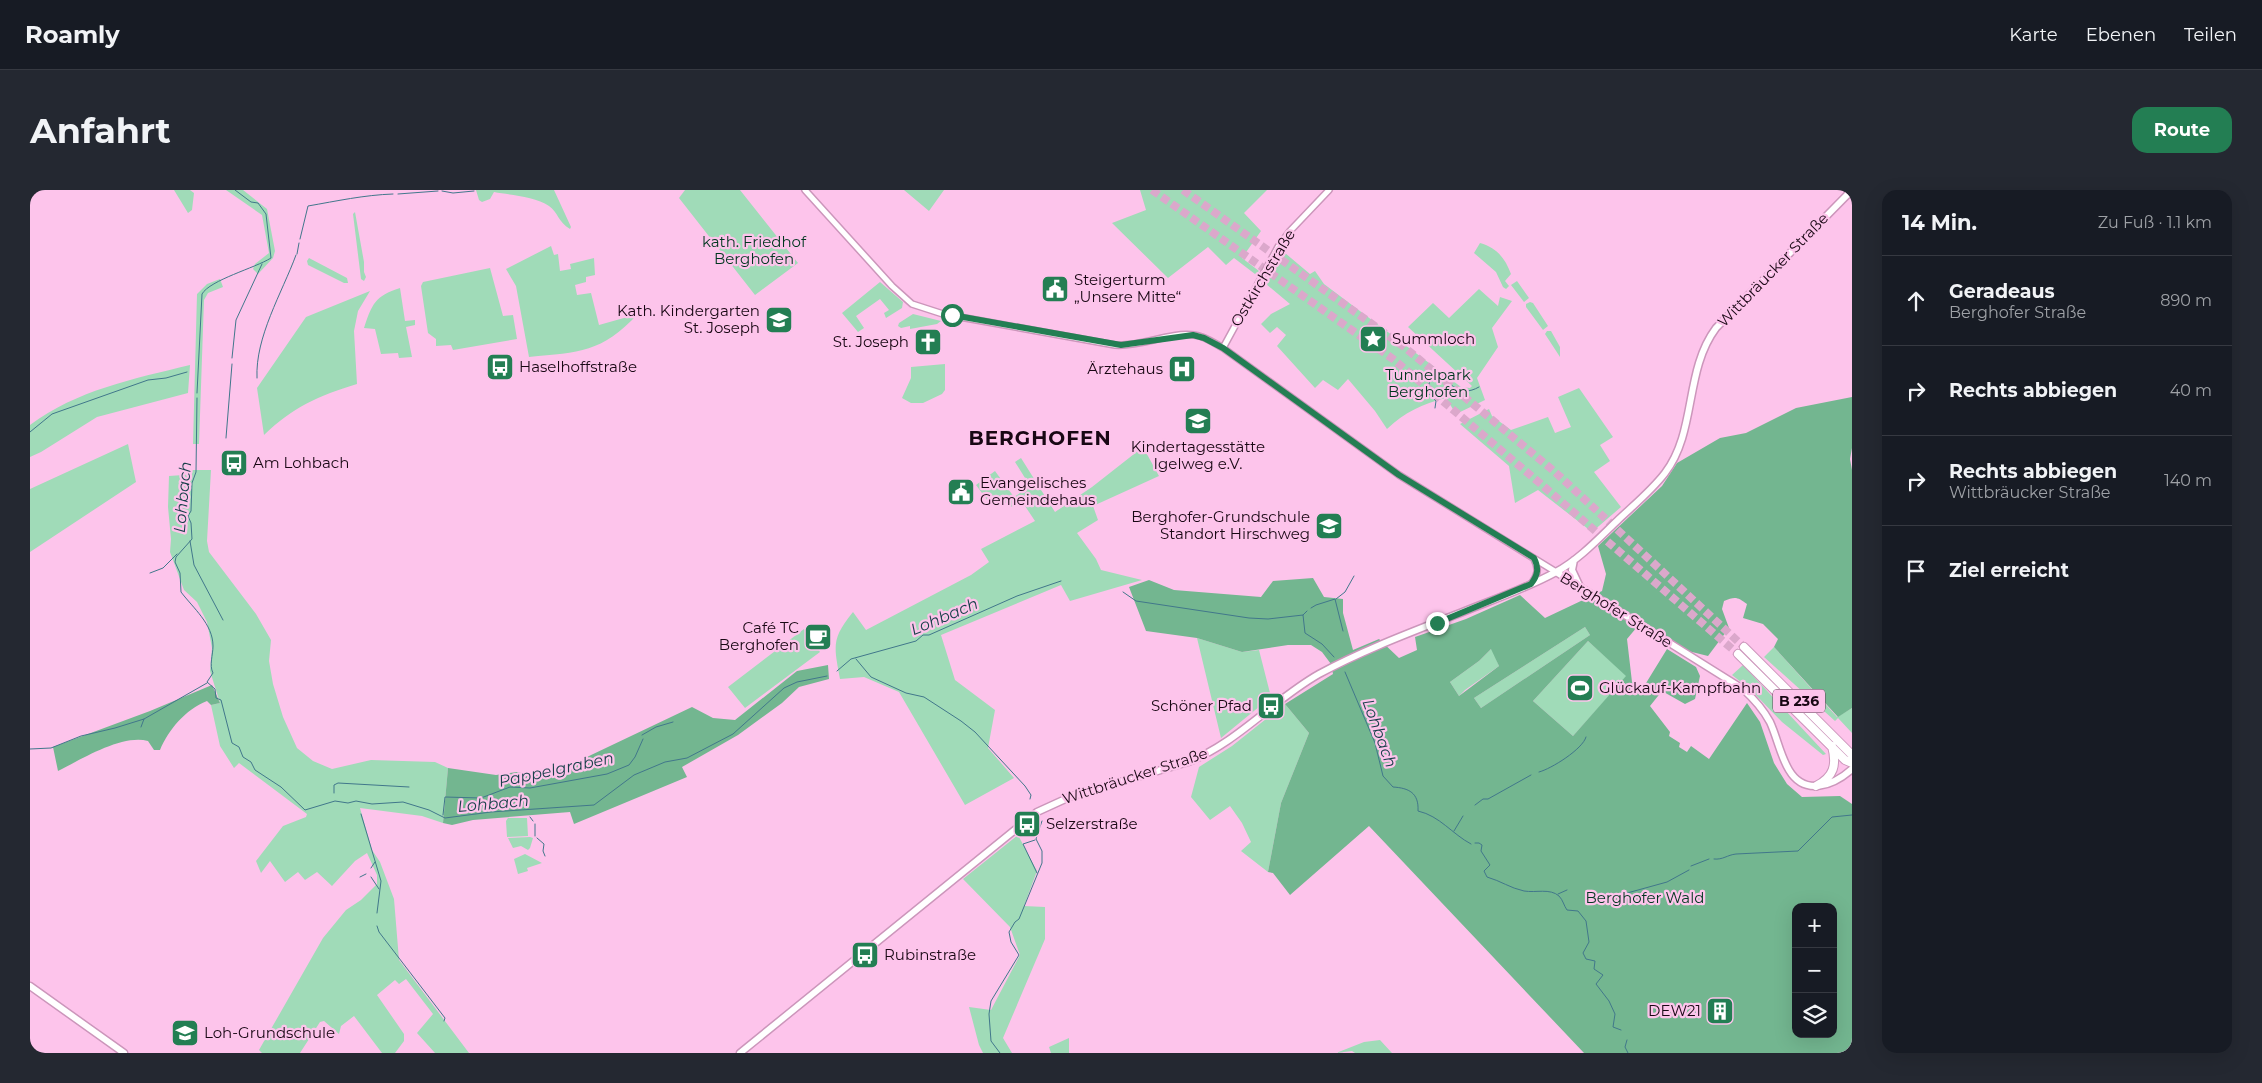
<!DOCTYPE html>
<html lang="de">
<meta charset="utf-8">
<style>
:root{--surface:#171b24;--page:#242831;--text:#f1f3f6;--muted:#9ea1a6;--line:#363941;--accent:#237e53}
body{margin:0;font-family:Montserrat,sans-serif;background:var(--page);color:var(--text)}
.controls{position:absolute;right:15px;bottom:15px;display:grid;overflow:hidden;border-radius:10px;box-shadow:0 5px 20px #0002}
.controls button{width:45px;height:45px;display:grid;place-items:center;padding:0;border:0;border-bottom:1px solid var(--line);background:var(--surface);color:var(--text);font:25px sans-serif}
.stop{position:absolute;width:15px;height:15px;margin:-11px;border:4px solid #237e53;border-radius:50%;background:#fff}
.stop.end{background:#237e53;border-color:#fff;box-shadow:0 1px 5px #0008}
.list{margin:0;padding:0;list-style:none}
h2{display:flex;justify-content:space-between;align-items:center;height:65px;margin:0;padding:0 20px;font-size:21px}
h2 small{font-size:16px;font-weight:400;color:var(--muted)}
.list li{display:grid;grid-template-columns:32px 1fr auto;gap:15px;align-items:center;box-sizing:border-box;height:90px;padding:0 20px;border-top:1px solid var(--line)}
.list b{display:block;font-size:19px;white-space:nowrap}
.list p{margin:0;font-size:16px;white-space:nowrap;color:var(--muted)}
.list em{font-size:16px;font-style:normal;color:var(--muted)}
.icon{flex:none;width:28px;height:28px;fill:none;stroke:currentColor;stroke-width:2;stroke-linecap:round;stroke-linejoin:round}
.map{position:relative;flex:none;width:1822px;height:863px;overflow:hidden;border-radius:15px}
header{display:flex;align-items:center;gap:30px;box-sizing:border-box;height:70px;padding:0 25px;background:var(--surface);border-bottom:1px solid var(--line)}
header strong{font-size:24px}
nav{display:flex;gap:28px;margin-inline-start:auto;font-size:18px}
.intro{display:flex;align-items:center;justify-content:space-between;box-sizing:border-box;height:120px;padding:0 30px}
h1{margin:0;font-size:35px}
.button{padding:12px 22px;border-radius:15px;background:var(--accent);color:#fff;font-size:18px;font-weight:700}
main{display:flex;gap:30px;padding:0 30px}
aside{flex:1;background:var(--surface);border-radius:15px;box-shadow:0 5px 20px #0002}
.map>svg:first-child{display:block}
.green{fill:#a0dbb8}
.forest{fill:#73b690;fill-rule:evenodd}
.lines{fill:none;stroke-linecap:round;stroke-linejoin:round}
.stream{stroke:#41778b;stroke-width:1}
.highway-tunnel{stroke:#dba8cb;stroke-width:8;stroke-dasharray:8 4;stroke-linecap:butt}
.minor-casing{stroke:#cc96bb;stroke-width:8}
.major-casing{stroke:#cc96bb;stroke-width:9}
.highway-casing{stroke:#cc96bb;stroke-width:10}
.minor{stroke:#fff;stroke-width:5}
.major{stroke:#fff;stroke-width:6}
.highway{stroke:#fff;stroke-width:8}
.route{stroke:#237e53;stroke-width:6}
.labels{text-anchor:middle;stroke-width:4.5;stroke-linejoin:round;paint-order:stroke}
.shield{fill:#fdc4eb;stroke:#5d4054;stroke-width:1}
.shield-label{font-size:14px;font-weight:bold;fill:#190714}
.park-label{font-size:15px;fill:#00371f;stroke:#fdc4eb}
.street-label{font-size:15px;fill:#190714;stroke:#fdc4eb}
.poi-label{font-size:15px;fill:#190714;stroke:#fdc4eb;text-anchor:start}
.water-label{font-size:16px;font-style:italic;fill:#173f49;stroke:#fdc4eb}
.district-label{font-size:20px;font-weight:bold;letter-spacing:1px;fill:#190714;stroke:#fdc4eb}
</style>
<header>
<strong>Roamly</strong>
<nav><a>Karte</a><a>Ebenen</a><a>Teilen</a></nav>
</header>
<div class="intro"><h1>Anfahrt</h1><a class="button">Route</a></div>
<main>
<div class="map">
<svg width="1822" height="863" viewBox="0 0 1822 863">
<rect width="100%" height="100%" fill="#fdc4eb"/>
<path class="green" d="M144 0H160L164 3 162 20 158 23Z
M196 0H213L237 19 245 61 243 68 228 84 223 79 225 74 239 63 232 25Z
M446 0H524L541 37 540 39C528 32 528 22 519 16 505 6 480 5 464 2L460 9 452 12 449 10Z
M655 0H710L768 73 725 105 649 8Z
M874 0H914L899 21Z
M1110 0H1237L1214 23 1231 41 1212 68 1229 81 1225 84 1204 68 1196 75 1178 57 1138 88 1082 33 1116 20Z
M325 22 334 72V82L336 87 334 91 331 89 323 24Z
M1450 53C1467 58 1475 68 1481 84L1475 91 1479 96 1476 99 1473 97 1466 82 1444 63Z
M521 56 524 65 528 64 530 81 541 79 540 74 564 68 565 85 556 87V92L545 95 547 105 561 103 569 135 608 124C571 163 550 162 499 167L486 96 476 79Z
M1255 63 1280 84 1285 81 1294 94 1431 197 1440 198 1442 196 1378 137 1403 113 1419 128 1449 99 1468 116 1470 107 1482 111 1462 138 1468 157 1447 188 1455 210 1426 224 1416 208C1392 214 1375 222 1357 239L1345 221 1318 189 1308 200 1293 190 1285 198 1247 156 1256 145 1247 137 1240 143 1231 134 1241 124 1260 114 1236 94Z
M279 68 317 88 318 93H314L278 75 277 71Z
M460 78 473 126 483 125 487 149 423 160 421 155 406 156V149L398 143 391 96 393 92Z
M190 89 193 97 178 103 174 110 169 254H163L167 104 177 94Z
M1487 91 1499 108 1494 112 1481 95Z
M850 92 873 112 872 118 856 128 854 123 859 120 850 109 826 126 834 138 828 142 812 123Z
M370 98 375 131 385 130V135L376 137 382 167 369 168 368 163 351 164 345 139 334 138C342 114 345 106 370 98Z
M340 101 328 121 324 141 327 194C288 206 263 217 234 245L227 198 276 127Z
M1500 112 1503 113 1518 136 1513 140 1496 117V114Z
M883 124 911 131 907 134 880 139V136L871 138 868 136 869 133Z
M1517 141H1521L1530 157V167L1515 144Z
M915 174V200L912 204 893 213H881L872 208 881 188V177Z
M160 175 158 203 67 227 11 262 0 267V235C47 200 103 189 160 175Z
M1549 198 1583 247 1570 255 1580 271 1564 282 1591 317 1562 342 1508 300 1485 313 1479 276 1430 234 1459 219 1462 226 1481 240 1518 227 1525 243 1541 237 1528 207Z
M98 254 106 292 0 362V299Z
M1113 257 1129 286 1063 316 1068 330 1047 343 1066 369 1071 380 1112 390 1040 411 1031 395 911 445 925 490 965 520 958 558 984 588 935 615 869 502 834 487 810 489C804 456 801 449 823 422L836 440 941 385 959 372 951 359 1005 331 993 313 980 317 976 313 961 315 946 295 965 281 984 307 1000 296 985 272 991 268 1025 322 1062 297Z
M163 280H181L177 351 179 362 226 424 241 450 239 471 243 494 253 527 267 558 283 571 302 579 341 570 405 572 418 578 413 633 392 626 330 618 342 660 350 672 364 709 369 770 439 863H405L387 843 403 824 376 789 369 794 365 790 347 805 374 844V851L365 863H352L324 826 311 836 309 844 294 831 290 832 270 863H232L229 860 293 748 316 720 331 710 347 694V685L337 663 325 671 302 696 287 682 275 690 268 682 255 692 240 671 231 683 226 671 253 636 276 627 277 624 209 573 204 578 190 556 181 515 190 513 180 481 182 458 177 432 167 412 154 400 140 362 141 349 138 317 139 286 153 285Z
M1555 437 1560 445 1451 518 1444 508Z
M774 439 790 462 715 518 698 497Z
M1167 448 1212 462 1229 460 1241 507 1191 548Z
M1558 451 1597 486 1543 546 1503 511Z
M1744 457 1807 527 1822 518V543L1808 528 1805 531 1734 467Z
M1462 458 1469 476 1435 500 1429 506 1420 492 1449 471Z
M1713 475 1796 564 1793 565 1752 532 1721 500 1702 485Z
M1255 514 1279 543 1251 613 1238 682 1211 661 1221 652 1212 633 1200 616 1180 630 1161 607 1169 577 1202 556Z
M478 628H497L498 646 477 647 476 631Z
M988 645 1007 681 994 716 1015 717V749L973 848 982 863H953L949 855 939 817 961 820 990 765 980 737 933 689Z
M478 648 500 647 503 648 500 658 498 660 491 656 483 658Z
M495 664 512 673 497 678 498 681 488 684 484 669Z
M1039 848V863H1021L1019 857Z
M1350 850 1362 863H1325L1322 861 1306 863 1334 852Z"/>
<path class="forest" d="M1822 207V258L1820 269 1822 280V518L1808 527 1744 457 1748 449 1733 434 1713 428 1717 414C1708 407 1705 406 1694 411L1692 419 1699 438 1678 466 1638 456 1607 437 1597 449 1602 492 1613 498 1637 459 1666 477 1670 486 1665 509 1655 514 1632 501 1620 516 1640 542 1639 546 1650 553 1649 557 1657 562 1661 556 1679 569 1717 513 1730 532 1744 573 1757 594 1772 607 1810 606 1822 614V863H1554L1339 636 1260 705 1243 683 1238 682 1251 613 1279 543 1255 514 1303 484 1301 474 1292 462 1281 455H1258L1212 462 1167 448 1116 441 1099 397 1119 390 1144 400 1231 407 1243 391 1283 388 1294 407 1313 409V423L1323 460 1349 449 1369 468 1387 460 1385 447 1436 429 1490 405 1515 428 1572 401 1576 384 1568 356 1632 296 1647 273 1690 248 1716 243 1766 218ZM1555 437 1560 445 1451 518 1444 508ZM1558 451 1596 486 1543 546 1503 511ZM1461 459 1469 476 1429 506 1420 492 1449 471ZM1766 717H1803V844H1766Z
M798 475 799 489 769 497 752 513 708 545 652 577 657 587 544 634 540 622 443 630 422 635 413 633 418 578 466 585 487 582 517 586 662 517 683 528 705 530 767 481Z
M182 495 190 513 181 515 177 511C155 520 139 539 130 560H124L118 551C92 544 52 569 28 581L23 557 120 521Z"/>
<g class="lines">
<path class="stream" d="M412 1 423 3 444 1
M368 4 408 1
M270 49 278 16C307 11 334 5 363 4
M267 64 269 53
M202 168 206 130 232 74
M1405 184C1421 191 1428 209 1449 197
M227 188C225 147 252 103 266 65
M1401 189 1396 201 1406 211 1405 218
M167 203 172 104C180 90 225 78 241 68L236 24 228 13 221 12 205 0
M167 208 166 282 162 293 161 321 158 326 161 333 162 349 146 367 145 372 150 383 151 402C163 418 183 434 183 456 183 465 179 475 183 483L177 492 185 499 186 508 191 510 202 553 209 557 213 567 221 572 225 580 251 597 275 620 305 611 318 613 326 611 342 614 373 612 399 620 415 628 461 622 564 615 604 585 635 572 657 568 703 544 754 498 767 492 797 486
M0 242 22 224 118 190 136 188 157 182
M196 248 202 174
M160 351 164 375 193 430
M120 383 133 378 147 364
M1093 402 1106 411 1219 428 1238 429 1273 425 1275 443 1292 454 1304 467
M1306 409 1315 402 1324 386
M1281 418 1286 415 1305 409 1313 441
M1273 425 1277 421
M826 469 841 487 876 503 894 507 931 531 945 542 995 596 1001 605 1000 609
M807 481 821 469 886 451 893 445H899L987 406 1031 391
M1315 482 1345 553 1353 586 1363 597C1379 598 1389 603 1388 621 1410 626 1422 644 1441 654
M111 537 114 529
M612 545 626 537 643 532
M0 559 21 558 51 546 85 538 114 529 177 493
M1509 582C1521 579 1553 559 1556 547
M304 603V595L308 593 379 597
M1445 615 1453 609H1458L1501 585
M331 624 351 691 347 723
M413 625 415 607 451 608 480 597 500 598 577 584 599 575 605 567 613 549
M500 627 503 631
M1424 641 1433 626
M505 646V634
M507 648 514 654 513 661 515 666
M1005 650 993 654 1007 683
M1445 653H1449L1452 655 1451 661 1460 675 1454 681 1457 687C1471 691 1480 698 1494 701 1506 703 1520 698 1529 706 1533 710 1534 716 1537 720L1548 721 1556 731 1559 752 1553 763 1556 769 1565 771 1564 779 1573 785 1566 794 1579 811 1585 824 1583 837 1591 840
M1684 669C1693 670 1697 665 1706 664L1768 661 1802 627 1822 625
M1661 676 1679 669
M341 678 345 672
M330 687 336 684
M341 687 349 699
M1528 704 1537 700
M1590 705 1637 692 1659 680
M347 736 349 742 415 828 414 831
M1597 850 1595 857 1598 863
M970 863 961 851 959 824 961 811 989 765 981 752 979 742 985 732 989 729 1012 673V661L1006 649 1012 631"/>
<path class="highway-tunnel" d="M1122 0 1363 169 1512 295 1708 464
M1153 0 1373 156 1525 282 1714 457"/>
<g class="minor-casing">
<path id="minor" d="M775 0 862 96 882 114 913 124 1085 155C1112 157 1138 142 1164 145 1175 146 1184 153 1193 158L1369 285 1526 382
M1193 158 1248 57 1260 41 1299 0
M1501 394C1508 385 1509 379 1504 369"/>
</g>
<g class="major-casing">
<path id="major" d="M1544 370 1542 380 1549 395
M1526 382 1713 499C1724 509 1733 519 1740 532 1747 547 1750 565 1759 580 1775 607 1804 595 1822 579
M0 796 94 863
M710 863 1007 622 1042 606 1158 572C1207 553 1243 510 1289 484 1335 459 1387 440 1435 421 1465 409 1497 398 1526 382 1550 369 1570 347 1589 329 1605 314 1622 300 1635 283 1667 241 1654 181 1686 138L1822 0"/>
</g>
<g class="highway-casing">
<path id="highway" d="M1714 457 1822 565
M1708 464 1815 570 1822 573
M1786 596C1804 587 1807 575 1802 556"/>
</g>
<use href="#minor" class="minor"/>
<use href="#major" class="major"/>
<use href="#highway" class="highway"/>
</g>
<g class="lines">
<path class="route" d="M922 125 1091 155 1163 145 1174 148 1193 158 1369 285 1504 368C1509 378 1508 385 1501 394L1407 433"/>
</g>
<defs>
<g id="civic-square" transform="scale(1.4375)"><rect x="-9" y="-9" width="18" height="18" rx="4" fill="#237e53" stroke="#fdc4eb"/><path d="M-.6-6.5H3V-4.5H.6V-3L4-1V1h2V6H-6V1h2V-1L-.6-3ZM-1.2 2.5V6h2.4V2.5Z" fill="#fff"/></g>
<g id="school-square" transform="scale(1.4375)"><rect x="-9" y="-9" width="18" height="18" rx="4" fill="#237e53" stroke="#fdc4eb"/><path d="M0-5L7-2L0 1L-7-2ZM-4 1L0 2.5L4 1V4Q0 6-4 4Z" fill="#fff"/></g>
<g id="sight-square" transform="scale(1.4375)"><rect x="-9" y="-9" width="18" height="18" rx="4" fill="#237e53" stroke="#fdc4eb"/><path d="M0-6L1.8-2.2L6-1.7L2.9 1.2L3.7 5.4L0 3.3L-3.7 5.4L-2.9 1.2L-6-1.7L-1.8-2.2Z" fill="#fff"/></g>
<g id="church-square" transform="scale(1.4375)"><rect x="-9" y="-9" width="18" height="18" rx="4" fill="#237e53" stroke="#fdc4eb"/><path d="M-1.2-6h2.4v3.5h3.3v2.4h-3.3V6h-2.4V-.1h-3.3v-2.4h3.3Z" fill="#fff"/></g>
<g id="bus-square" transform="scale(1.4375)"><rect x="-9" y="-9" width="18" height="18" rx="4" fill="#237e53" stroke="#fdc4eb"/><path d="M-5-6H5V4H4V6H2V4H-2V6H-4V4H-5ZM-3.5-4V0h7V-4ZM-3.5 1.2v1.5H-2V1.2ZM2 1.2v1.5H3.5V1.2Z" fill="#fff"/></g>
<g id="hospital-square" transform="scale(1.4375)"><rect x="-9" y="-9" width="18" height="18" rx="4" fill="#237e53" stroke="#fdc4eb"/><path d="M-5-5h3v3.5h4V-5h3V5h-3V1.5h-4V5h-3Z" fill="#fff"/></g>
<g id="cafe-square" transform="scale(1.4375)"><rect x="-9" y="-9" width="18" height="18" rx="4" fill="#237e53" stroke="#fdc4eb"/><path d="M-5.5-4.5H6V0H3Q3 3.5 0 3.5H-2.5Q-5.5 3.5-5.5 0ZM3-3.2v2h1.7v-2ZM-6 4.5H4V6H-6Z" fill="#fff"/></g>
<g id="stadium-square" transform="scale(1.4375)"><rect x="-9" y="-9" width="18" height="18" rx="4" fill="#237e53" stroke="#fdc4eb"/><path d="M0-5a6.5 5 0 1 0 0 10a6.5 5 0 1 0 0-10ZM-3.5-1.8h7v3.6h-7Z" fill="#fff"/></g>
<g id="building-square" transform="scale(1.4375)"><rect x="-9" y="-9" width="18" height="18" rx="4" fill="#237e53" stroke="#fdc4eb"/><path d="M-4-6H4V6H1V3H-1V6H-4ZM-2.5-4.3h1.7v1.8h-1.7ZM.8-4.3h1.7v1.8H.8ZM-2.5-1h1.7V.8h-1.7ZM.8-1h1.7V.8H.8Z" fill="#fff"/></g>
</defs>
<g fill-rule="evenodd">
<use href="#civic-square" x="1025" y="99"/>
<use href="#school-square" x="749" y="130"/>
<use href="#sight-square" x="1343" y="149"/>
<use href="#church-square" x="898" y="152"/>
<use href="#bus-square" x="470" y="177"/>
<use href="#hospital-square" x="1152" y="179"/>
<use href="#school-square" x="1168" y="231"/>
<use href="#bus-square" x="204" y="273"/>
<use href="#civic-square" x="931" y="302"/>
<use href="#school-square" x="1299" y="336"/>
<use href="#cafe-square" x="788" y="447"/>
<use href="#stadium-square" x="1550" y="498"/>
<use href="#bus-square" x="1241" y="516"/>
<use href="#bus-square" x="997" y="634"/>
<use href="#bus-square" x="835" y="765"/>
<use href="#building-square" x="1690" y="821"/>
<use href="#school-square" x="155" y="843"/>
</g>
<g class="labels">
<rect class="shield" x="1743" y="499.5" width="52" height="23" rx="4"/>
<g class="shield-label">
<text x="1769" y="516">B 236</text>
</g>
<g class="park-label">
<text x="724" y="57">kath. Friedhof<tspan x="724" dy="17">Berghofen</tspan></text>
<text x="1398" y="190">Tunnelpark<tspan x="1398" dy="17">Berghofen</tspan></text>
<text x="1615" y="713">Berghofer Wald</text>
</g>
<g class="street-label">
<text transform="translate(1743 80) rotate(-46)" y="5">Wittbräucker Straße</text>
<text transform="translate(1233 88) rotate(-59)" y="5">Ostkirchstraße</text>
<text transform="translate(1586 420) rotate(32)" y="5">Berghofer Straße</text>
<text transform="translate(1105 586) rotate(-18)" y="5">Wittbräucker Straße</text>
</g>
<g class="poi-label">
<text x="1044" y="95">Steigerturm<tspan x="1044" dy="17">„Unsere Mitte“</tspan></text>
<text x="730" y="126" text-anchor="end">Kath. Kindergarten<tspan x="730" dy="17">St. Joseph</tspan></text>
<text x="1362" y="154">Summloch</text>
<text x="879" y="157" text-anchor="end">St. Joseph</text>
<text x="489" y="182">Haselhoffstraße</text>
<text x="1133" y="184" text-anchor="end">Ärztehaus</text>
<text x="1168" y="262" text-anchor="middle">Kindertagesstätte<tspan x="1168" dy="17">Igelweg e.V.</tspan></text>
<text x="223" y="278">Am Lohbach</text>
<text x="950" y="298">Evangelisches<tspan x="950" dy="17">Gemeindehaus</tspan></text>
<text x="1280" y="332" text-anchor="end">Berghofer-Grundschule<tspan x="1280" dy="17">Standort Hirschweg</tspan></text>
<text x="769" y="443" text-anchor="end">Café TC<tspan x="769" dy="17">Berghofen</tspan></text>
<text x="1569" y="503">Glückauf-Kampfbahn</text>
<text x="1222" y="521" text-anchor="end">Schöner Pfad</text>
<text x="1016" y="639">Selzerstraße</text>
<text x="854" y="770">Rubinstraße</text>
<text x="1671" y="826" text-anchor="end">DEW21</text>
<text x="174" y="848">Loh-Grundschule</text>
</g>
<g class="water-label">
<text transform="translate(152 307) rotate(-85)" y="6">Lohbach</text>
<text transform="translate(914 426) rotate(-23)" y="6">Lohbach</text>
<text transform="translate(1350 543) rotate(70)" y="6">Lohbach</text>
<text transform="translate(526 579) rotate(-12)" y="6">Pappelgraben</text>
<text transform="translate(463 613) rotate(-5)" y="6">Lohbach</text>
</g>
<g class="district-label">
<text x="1010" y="255">BERGHOFEN</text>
</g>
</g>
</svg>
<div class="controls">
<button>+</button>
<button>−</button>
<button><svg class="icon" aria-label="layers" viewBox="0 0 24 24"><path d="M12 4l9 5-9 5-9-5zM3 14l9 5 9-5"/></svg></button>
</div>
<div class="stop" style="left:922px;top:125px"></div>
<div class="stop end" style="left:1407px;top:433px"></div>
</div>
<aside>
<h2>14 Min.<small>Zu Fuß · 1.1 km</small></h2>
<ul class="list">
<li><svg class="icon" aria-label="ahead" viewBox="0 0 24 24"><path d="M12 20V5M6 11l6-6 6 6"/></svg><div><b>Geradeaus</b><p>Berghofer Straße</p></div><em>890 m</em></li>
<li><svg class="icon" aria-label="right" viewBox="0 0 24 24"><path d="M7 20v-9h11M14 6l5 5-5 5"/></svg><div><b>Rechts abbiegen</b></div><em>40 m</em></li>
<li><svg class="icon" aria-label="right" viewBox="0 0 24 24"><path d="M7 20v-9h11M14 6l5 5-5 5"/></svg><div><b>Rechts abbiegen</b><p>Wittbräucker Straße</p></div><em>140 m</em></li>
<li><svg class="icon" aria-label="arrive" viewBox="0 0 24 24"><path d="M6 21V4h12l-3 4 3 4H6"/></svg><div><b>Ziel erreicht</b></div></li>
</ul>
</aside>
</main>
